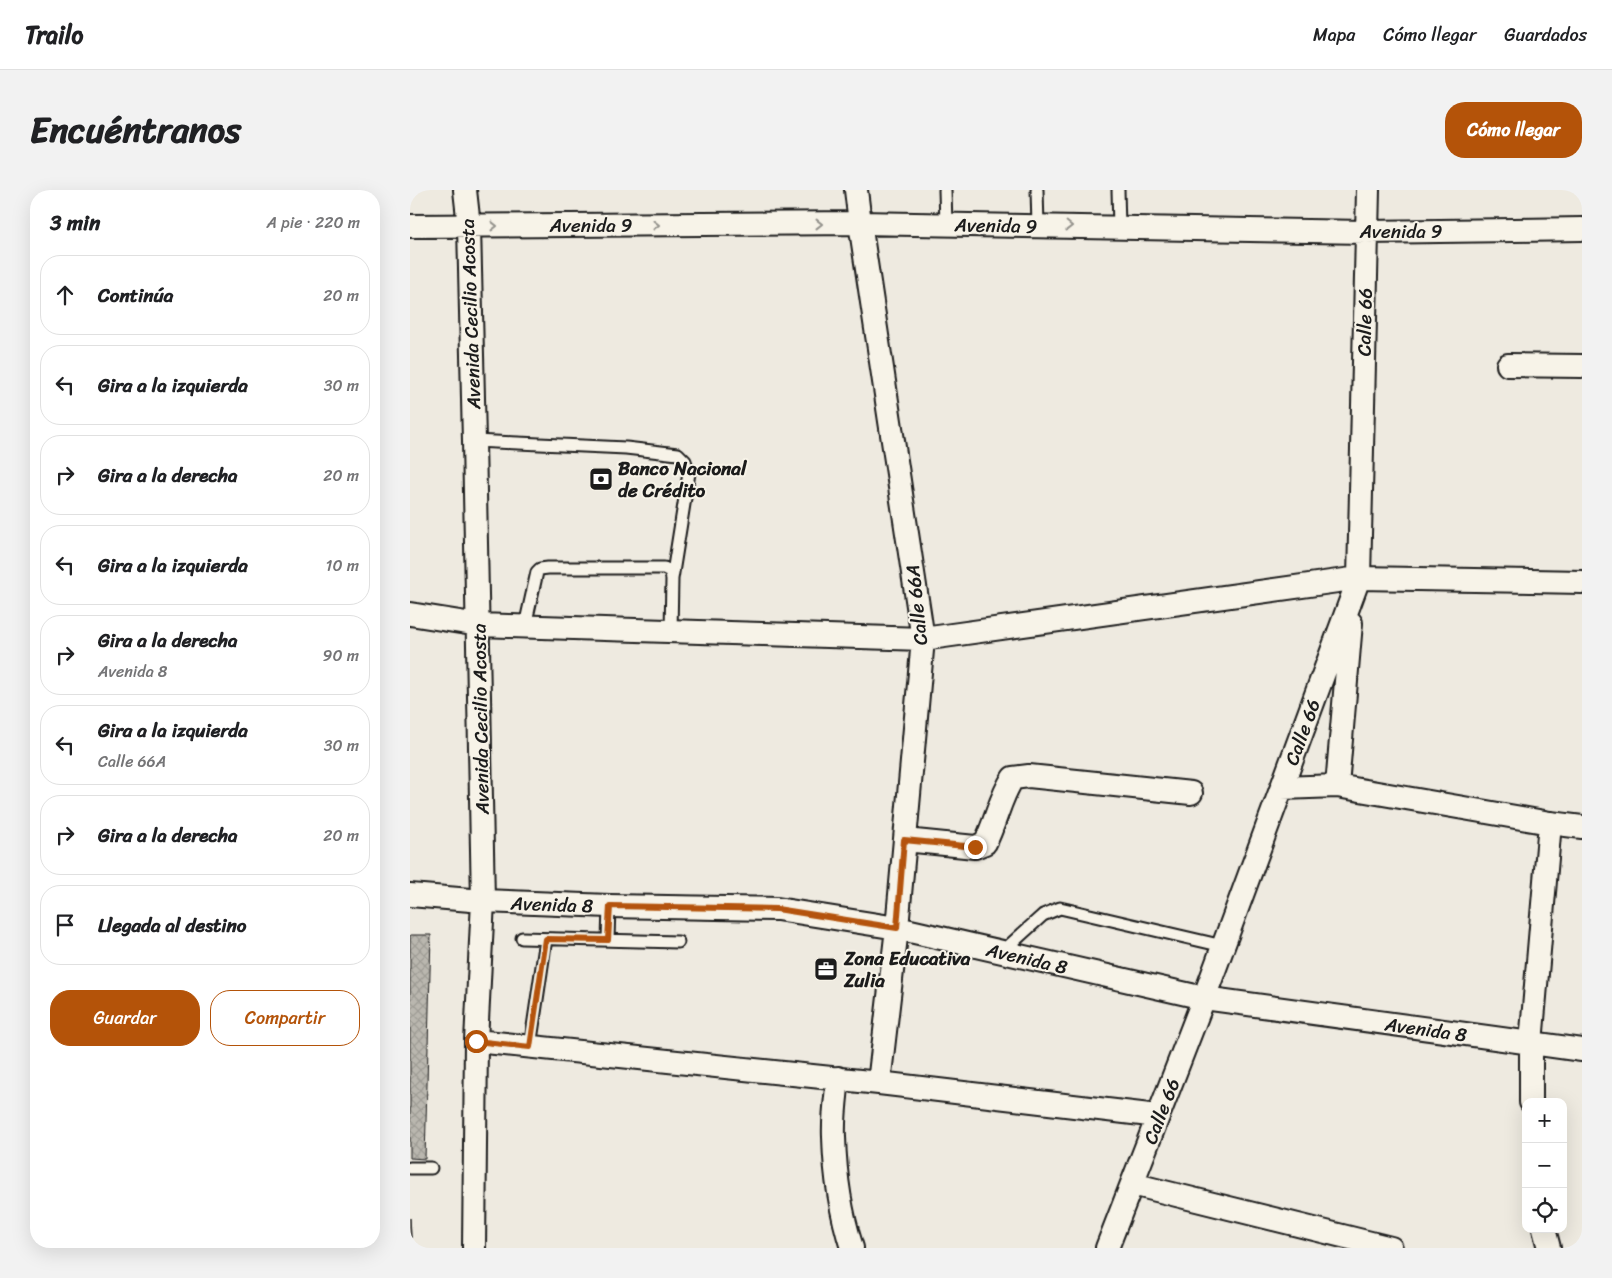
<!DOCTYPE html>
<html lang="es">
<meta charset="utf-8">
<style>
:root{--surface:#fff;--page:#f2f2f2;--text:#202124;--muted:#757577;--line:#e0e0e0;--accent:#b45309}
body{margin:0;font-family:Sriracha,sans-serif;background:var(--page);color:var(--text)}
.controls{position:absolute;right:15px;bottom:15px;display:grid;overflow:hidden;border-radius:10px;box-shadow:0 5px 20px #0002}
.controls button{width:45px;height:45px;display:grid;place-items:center;padding:0;border:0;border-bottom:1px solid var(--line);background:var(--surface);color:var(--text);font:25px sans-serif}
.stop{position:absolute;width:15px;height:15px;margin:-11px;border:4px solid #b45309;border-radius:50%;background:#fff}
.stop.end{background:#b45309;border-color:#fff;box-shadow:0 1px 5px #0008}
.list{margin:0;padding:0;list-style:none}
h2{display:flex;justify-content:space-between;align-items:center;height:65px;margin:0;padding:0 20px;font-size:21px}
h2 small{font-size:16px;font-weight:400;color:var(--muted)}
.list li{display:grid;grid-template-columns:32px 1fr auto;gap:15px;align-items:center;box-sizing:border-box;height:80px;margin:0 10px 10px;padding:0 10px;border:1px solid var(--line);border-radius:20px}
.list b{display:block;font-size:19px;white-space:nowrap}
.list p{margin:0;font-size:16px;white-space:nowrap;color:var(--muted)}
.list em{font-size:16px;font-style:normal;color:var(--muted)}
.actions{display:flex;gap:10px;padding:15px 20px}
.actions a{flex:1;padding:11px 0;border:1px solid var(--accent);border-radius:20px;text-align:center;font-size:18px;color:var(--accent)}
.actions .main{background:var(--accent);color:#fff}
.icon{flex:none;width:28px;height:28px;fill:none;stroke:currentColor;stroke-width:2;stroke-linecap:round;stroke-linejoin:round}
.map{position:relative;flex:none;width:1172px;height:1058px;overflow:hidden;border-radius:20px}
header{display:flex;align-items:center;gap:30px;box-sizing:border-box;height:70px;padding:0 25px;background:var(--surface);border-bottom:1px solid var(--line)}
header strong{font-size:24px}
nav{display:flex;gap:28px;margin-inline-start:auto;font-size:18px}
.intro{display:flex;align-items:center;justify-content:space-between;box-sizing:border-box;height:120px;padding:0 30px}
h1{margin:0;font-size:35px}
.button{padding:12px 22px;border-radius:20px;background:var(--accent);color:#fff;font-size:18px;font-weight:700}
main{display:flex;gap:30px;padding:0 30px}
aside{flex:1;background:var(--surface);border-radius:20px;box-shadow:0 5px 20px #0002}
.map>svg:first-child{display:block}
.building{fill:url(#building-cross-hatch);stroke:#1c1c1c}
.lines{fill:none;stroke-linecap:round;stroke-linejoin:round}
.lane-casing{stroke:#1c1c1c;stroke-width:15}
.street-casing{stroke:#1c1c1c;stroke-width:26}
.lane{stroke:#f7f3e8;stroke-width:11}
.street{stroke:#f7f3e8;stroke-width:22}
.oneway{stroke:#94928c}
.route{stroke:#b45309;stroke-width:6}
.labels{text-anchor:middle;stroke-width:4;stroke-linejoin:round;paint-order:stroke}
.street-label{font-size:19px;fill:#1c1c1c;stroke:#f7f3e8}
.poi-label{font-size:19px;font-weight:bold;fill:#1c1c1c;stroke:#f7f3e8;text-anchor:start}
</style>
<header>
<strong>Trailo</strong>
<nav><a>Mapa</a><a>Cómo llegar</a><a>Guardados</a></nav>
</header>
<div class="intro"><h1>Encuéntranos</h1><a class="button">Cómo llegar</a></div>
<main>
<aside>
<h2>3 min<small>A pie · 220 m</small></h2>
<ul class="list">
<li><svg class="icon" aria-label="ahead" viewBox="0 0 24 24"><path d="M12 20V5M6 11l6-6 6 6"/></svg><div><b>Continúa</b></div><em>20 m</em></li>
<li><svg class="icon" aria-label="left" viewBox="0 0 24 24"><path d="M17 20v-9H6M10 6l-5 5 5 5"/></svg><div><b>Gira a la izquierda</b></div><em>30 m</em></li>
<li><svg class="icon" aria-label="right" viewBox="0 0 24 24"><path d="M7 20v-9h11M14 6l5 5-5 5"/></svg><div><b>Gira a la derecha</b></div><em>20 m</em></li>
<li><svg class="icon" aria-label="left" viewBox="0 0 24 24"><path d="M17 20v-9H6M10 6l-5 5 5 5"/></svg><div><b>Gira a la izquierda</b></div><em>10 m</em></li>
<li><svg class="icon" aria-label="right" viewBox="0 0 24 24"><path d="M7 20v-9h11M14 6l5 5-5 5"/></svg><div><b>Gira a la derecha</b><p>Avenida 8</p></div><em>90 m</em></li>
<li><svg class="icon" aria-label="left" viewBox="0 0 24 24"><path d="M17 20v-9H6M10 6l-5 5 5 5"/></svg><div><b>Gira a la izquierda</b><p>Calle 66A</p></div><em>30 m</em></li>
<li><svg class="icon" aria-label="right" viewBox="0 0 24 24"><path d="M7 20v-9h11M14 6l5 5-5 5"/></svg><div><b>Gira a la derecha</b></div><em>20 m</em></li>
<li><svg class="icon" aria-label="arrive" viewBox="0 0 24 24"><path d="M6 21V4h12l-3 4 3 4H6"/></svg><div><b>Llegada al destino</b></div></li>
</ul>
<div class="actions"><a class="main">Guardar</a><a>Compartir</a></div>
</aside>
<div class="map">
<svg width="1172" height="1058" viewBox="0 0 1172 1058">
<defs>
<pattern id="building-cross-hatch" width="8" height="8" patternUnits="userSpaceOnUse" patternTransform="scale(1.25)"><rect width="8" height="8" fill="#bab7af"/><path d="M0 0l8 8M0 8l8-8" fill="none" stroke="#9f9d96"/></pattern>
</defs>
<rect width="100%" height="100%" fill="#eeeae0"/>
<filter id="ink" filterUnits="userSpaceOnUse"><feTurbulence type="fractalNoise" baseFrequency=".02" numOctaves="2"/><feDisplacementMap in="SourceGraphic" scale="10" xChannelSelector="R" yChannelSelector="G"/><feConvolveMatrix kernelMatrix="1 2 1 2 8 2 1 2 1" color-interpolation-filters="sRGB"/></filter>
<g filter="url(#ink)">
<path class="building" d="M0 745H21L15 969 0 968Z
M0 1028 2 1058H0Z"/>
<g class="lines">
<g class="lane-casing">
<path id="lane" d="M535 0 536 35
M627 0 628 36
M708 0 709 37
M64 251 216 258 268 264 275 271 279 283 262 389
M115 436 127 382 130 379 138 378H254L260 381 262 389 261 441
M112 748 268 752
M198 750 199 716
M592 762 633 725 650 718 813 756
M120 857 136 749
M0 978H21"/>
</g>
<g class="street-casing">
<path id="street" d="M55 0 59 36 64 251 73 711 66 851 64 1058
M446 0 450 33 513 449 487 738 469 893
M0 36 450 33 956 42 1172 39
M1098 175 1172 176
M0 424 69 435 513 449 949 388 1172 392
M941 433 927 596 1140 633 1121 853V912
M872 598 927 596
M1140 633 1172 637
M495 650 565 657 575 653C586 632 590 607 603 588L619 586 781 603
M0 705 73 711 199 716 367 719 487 738 794 808 1172 860
M66 851 469 893 748 926
M428 888C426 908 423 927 424 947 425 983 431 1024 442 1058
M722 994 981 1058
M1134 1039 1139 1058
M697 1058 794 808 949 388 958 0"/>
</g>
<use href="#lane" class="lane"/>
<use href="#street" class="street"/>
</g>
<defs><path id="oneway-chevron" d="M-2-3.5L2.5 0L-2 3.5" fill="none" stroke-width="1.6" stroke-linecap="round" stroke-linejoin="round" transform="scale(1.25)"/></defs>
<g class="oneway">
<use href="#oneway-chevron" transform="translate(409 34)"/>
<use href="#oneway-chevron" transform="translate(246 35)"/>
<use href="#oneway-chevron" transform="translate(84 36)"/>
<use href="#oneway-chevron" transform="translate(659 36) rotate(1)"/>
</g>
</g>
<g class="lines" filter="url(#ink)">
<path class="route" d="M66 851 120 857 136 749 198 750 200 716 367 719 487 738 494 650 565 657"/>
</g>
<defs>
<g id="bank-square" transform="scale(1.25)"><rect x="-9" y="-9" width="18" height="18" rx="4" fill="#1c1c1c" stroke="#f7f3e8"/><path d="M-6-4H6V4H-6ZM0-2.3a2.3 2.3 0 1 0 0 4.6a2.3 2.3 0 1 0 0-4.6Z" fill="#fff"/></g>
<g id="office-square" transform="scale(1.25)"><rect x="-9" y="-9" width="18" height="18" rx="4" fill="#1c1c1c" stroke="#f7f3e8"/><path d="M-6-3h4V-5.5h4V-3h4V5H-6ZM-1-4.5V-3h2v-1.5ZM-6 0V1H6V0Z" fill="#fff"/></g>
</defs>
<g fill-rule="evenodd">
<use href="#bank-square" x="191" y="289"/>
<use href="#office-square" x="416" y="779"/>
</g>
<g class="labels">
<g class="street-label">
<text x="181" y="42">Avenida 9</text>
<text transform="translate(586 35) rotate(1)" y="7">Avenida 9</text>
<text x="991" y="48">Avenida 9</text>
<text transform="translate(60 124) rotate(-92)" y="7">Avenida Cecilio Acosta</text>
<text transform="translate(954 132) rotate(-89)" y="7">Calle 66</text>
<text transform="translate(506 415) rotate(-96)" y="7">Calle 66A</text>
<text transform="translate(70 529) rotate(-91)" y="7">Avenida Cecilio Acosta</text>
<text transform="translate(892 542) rotate(-70)" y="7">Calle 66</text>
<text transform="translate(142 714) rotate(2)" y="7">Avenida 8</text>
<text transform="translate(617 768) rotate(13)" y="7">Avenida 8</text>
<text transform="translate(1016 839) rotate(8)" y="7">Avenida 8</text>
<text transform="translate(751 921) rotate(-69)" y="7">Calle 66</text>
</g>
<g class="poi-label">
<text x="208" y="285">Banco Nacional<tspan x="208" dy="22">de Crédito</tspan></text>
<text x="434" y="775">Zona Educativa<tspan x="434" dy="22">Zulia</tspan></text>
</g>
</g>
</svg>
<div class="controls">
<button>+</button>
<button>−</button>
<button><svg class="icon" aria-label="locate" viewBox="0 0 24 24"><circle cx="12" cy="12" r="6"/><path d="M12 2v4M12 18v4M2 12h4M18 12h4"/></svg></button>
</div>
<div class="stop" style="left:66px;top:851px"></div>
<div class="stop end" style="left:565px;top:657px"></div>
</div>
</main>
